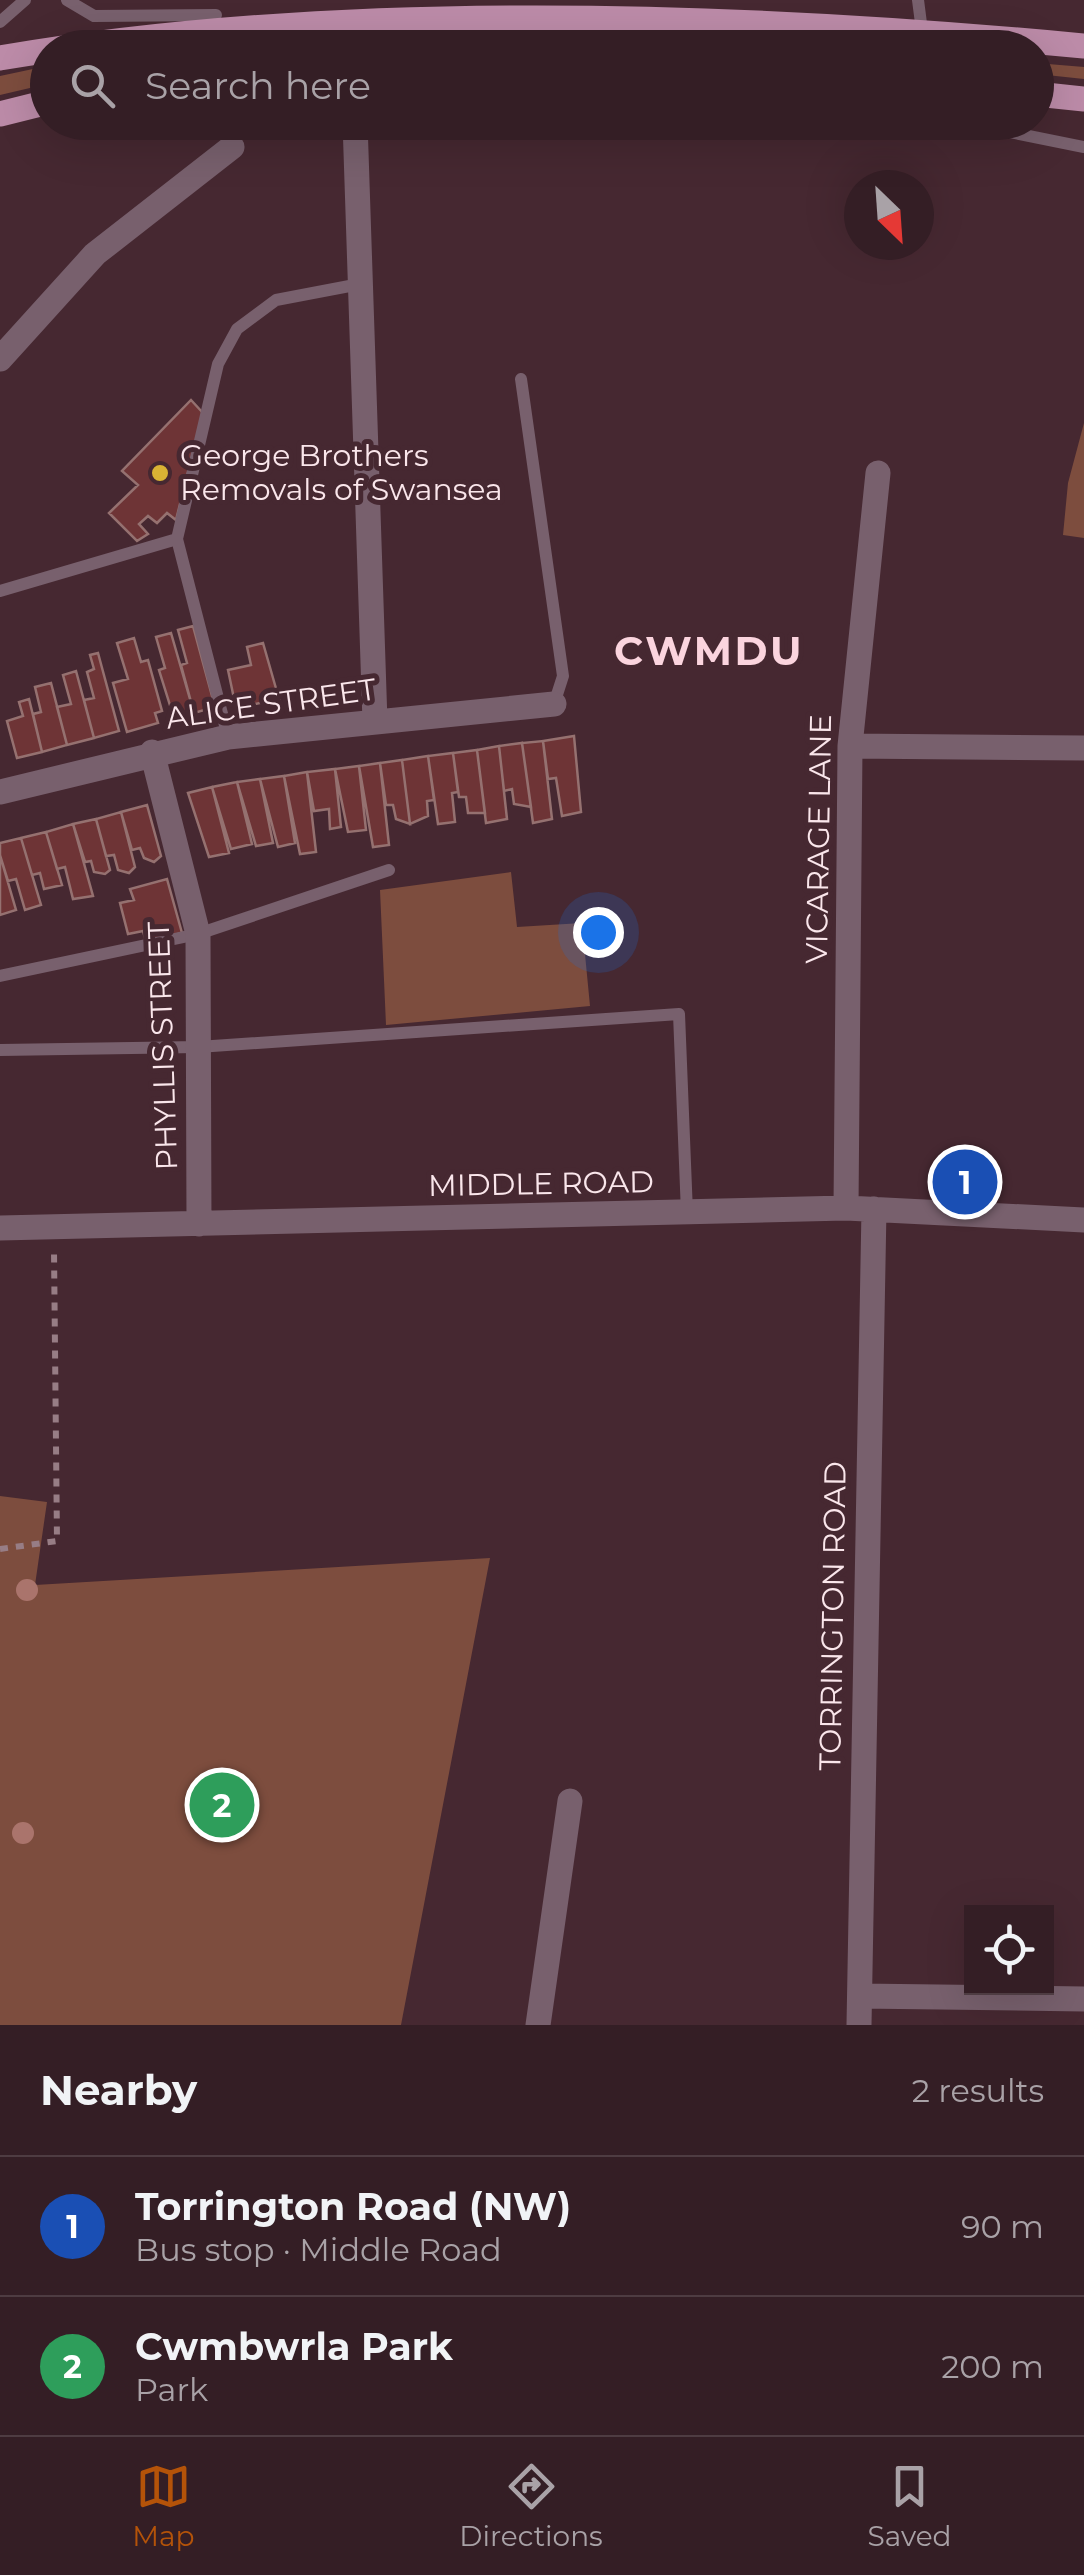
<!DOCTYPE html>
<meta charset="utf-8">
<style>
:root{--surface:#341e25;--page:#3c272d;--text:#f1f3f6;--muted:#a9a2a7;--line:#4e3c42;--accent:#b45309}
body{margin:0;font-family:Montserrat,sans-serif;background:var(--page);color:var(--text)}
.controls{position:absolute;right:30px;bottom:30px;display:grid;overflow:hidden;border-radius:0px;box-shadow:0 10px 40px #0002}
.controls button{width:90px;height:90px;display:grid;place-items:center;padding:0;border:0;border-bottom:2px solid var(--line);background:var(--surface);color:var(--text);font:50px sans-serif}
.compass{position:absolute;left:844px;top:170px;width:90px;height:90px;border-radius:50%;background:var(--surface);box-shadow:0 10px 40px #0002;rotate:155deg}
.you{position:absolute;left:598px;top:932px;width:35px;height:35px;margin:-25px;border:8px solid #fff;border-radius:50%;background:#1a73e8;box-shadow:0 0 0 15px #1a73e833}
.badge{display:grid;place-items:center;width:65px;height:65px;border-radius:50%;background:var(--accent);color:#fff;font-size:32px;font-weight:700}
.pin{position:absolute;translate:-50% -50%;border:5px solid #fff;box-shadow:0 2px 10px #0006}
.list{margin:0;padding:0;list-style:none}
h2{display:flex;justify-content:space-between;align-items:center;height:130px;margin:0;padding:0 40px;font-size:42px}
h2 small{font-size:32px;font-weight:400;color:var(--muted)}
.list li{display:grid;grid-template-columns:65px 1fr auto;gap:30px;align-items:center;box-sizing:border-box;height:140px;padding:0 40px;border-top:2px solid var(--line)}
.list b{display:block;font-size:38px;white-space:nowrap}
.list p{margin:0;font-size:32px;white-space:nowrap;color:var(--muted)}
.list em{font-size:32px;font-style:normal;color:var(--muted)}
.icon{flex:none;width:55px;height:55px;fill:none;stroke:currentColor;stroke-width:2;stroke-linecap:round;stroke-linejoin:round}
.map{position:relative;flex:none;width:1084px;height:2025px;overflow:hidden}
.search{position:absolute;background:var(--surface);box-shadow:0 10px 40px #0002;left:30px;right:30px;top:30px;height:110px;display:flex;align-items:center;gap:25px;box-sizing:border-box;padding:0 35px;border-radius:55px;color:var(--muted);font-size:38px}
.sheet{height:410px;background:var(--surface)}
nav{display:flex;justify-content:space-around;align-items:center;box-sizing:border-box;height:140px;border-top:2px solid var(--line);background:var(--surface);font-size:28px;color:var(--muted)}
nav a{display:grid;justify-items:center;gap:5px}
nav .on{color:var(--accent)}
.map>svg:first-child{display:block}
.green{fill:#7d4d3e}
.building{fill:#6e3436;stroke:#957170;stroke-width:2.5}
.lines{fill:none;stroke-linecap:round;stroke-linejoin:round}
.path{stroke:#977d85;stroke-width:6;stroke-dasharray:8 8;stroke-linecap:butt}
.lane{stroke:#78606d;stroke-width:12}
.street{stroke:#78606d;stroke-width:25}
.primary{stroke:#bc8ba8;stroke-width:25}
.tree{fill:#aa746c}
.poi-dot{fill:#d9b334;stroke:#462831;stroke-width:4}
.labels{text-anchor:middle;stroke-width:10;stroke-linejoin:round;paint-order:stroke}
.poi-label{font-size:30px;fill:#fae6eb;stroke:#462831;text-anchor:start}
.street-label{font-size:30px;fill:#fae6eb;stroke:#462831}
.district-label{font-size:40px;font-weight:bold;letter-spacing:2.5px;fill:#fbd4de;stroke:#462831}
</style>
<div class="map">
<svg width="1084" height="2025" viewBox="0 0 1084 2025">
<rect width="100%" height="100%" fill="#462831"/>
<path class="green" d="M559 24 761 38V47L558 35Z
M1036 63 1084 67V79L1037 74Z
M47 66V84L0 95V76Z
M1084 423V538L1063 535 1068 483Z
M511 872 517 927 582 923 590 1006 386 1025 380 890Z
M0 1496 47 1502 35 1585 490 1558 401 2025H0Z"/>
<path class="building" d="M191 400 203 413 176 520 167 513 157 523 148 516 139 524 148 534 137 541 109 513 138 485 122 471Z
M193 626 215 707 194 713 181 665 187 663 178 630Z
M171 633 194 713 174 718 159 670 165 668 156 637Z
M134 638 141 662 148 660 162 711 155 713 158 723 127 732 113 683 128 679 117 643Z
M263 643 279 699 236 708 228 670 251 665 247 647Z
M98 653 119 731 94 738 84 700 94 698 87 672 94 669 90 655Z
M76 671 94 738 67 745 57 707 71 704 63 675Z
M51 683 67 745 42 752 33 714 41 712 35 687Z
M29 699 42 752 17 758 7 721 23 716 19 702Z
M574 736 581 812 562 816 556 778 548 779 543 741Z
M543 741 552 819 533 823 522 743Z
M522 743 531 807 514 804 512 789 504 791 499 746Z
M499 746 507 819 486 823 477 750Z
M477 750 485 813H468L466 797H459L453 753Z
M453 753 458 792 452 793 455 822 438 824 428 756Z
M428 756 434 800 427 801 428 816 410 824 402 760Z
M402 760 410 824 396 819 393 805H386L380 763Z
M380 763 389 845 373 847 359 766Z
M359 766 366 830 348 832 335 769Z
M335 769 341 827 330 829 329 809 314 811 307 772Z
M307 772 316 852 300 854 284 776Z
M284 776 295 843 278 847 260 779Z
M260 779 273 843 256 846 237 782Z
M237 782 252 844 231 849 212 787Z
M212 787 229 853 209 857 188 793Z
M147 805 161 856 154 862 144 858 140 848 132 850 121 812Z
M121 812 135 867 129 873 118 870 114 855 106 856 96 819Z
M96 819 110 870 105 874 94 872 91 861 85 862 73 824Z
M73 824 93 896 73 899 65 867 57 869 46 832Z
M46 832 62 885 44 889 40 873 32 875 21 838Z
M21 838 41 905 25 910 16 879 8 881 0 855V843Z
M0 855 16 910 0 915Z
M167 879 182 933 146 942 143 931 128 934 120 903 134 900 130 889Z"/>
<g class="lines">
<path class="path" d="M0 1549 57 1541 54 1251"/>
<path class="lane" d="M67 0 94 16 216 15
M918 0 922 31
M0 22 25 0
M986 122 990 128 1084 147
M521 379 563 676 554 704
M0 591 177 539
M228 737 177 539 218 364 237 329 276 300 360 284
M0 976 198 934 389 870
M0 1050 198 1047 679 1014 687 1213"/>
<path class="street" d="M355 122 375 722
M0 359 95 254 232 147
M850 746 1084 748
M152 752 198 934 199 1224
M0 792 228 737 554 704
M846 1208 850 746 878 473
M0 1228 846 1208 1084 1220
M860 1996 1084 1999
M538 2025 570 1801
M859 2025 874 1209"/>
<path class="primary" d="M408 48H417
M0 58C341 0 735 13 1084 46
M1036 94 1084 99
M0 114 48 102"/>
</g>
<g class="tree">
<circle cx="27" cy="1590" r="11"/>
<circle cx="23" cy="1833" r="11"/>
</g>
<circle class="poi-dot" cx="160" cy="473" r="10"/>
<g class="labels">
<g class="poi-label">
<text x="180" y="466">George Brothers<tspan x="180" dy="34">Removals of Swansea</tspan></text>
</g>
<g class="street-label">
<text transform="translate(271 704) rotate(-8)" y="10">ALICE STREET</text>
<text transform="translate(819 839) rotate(-89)" y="10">VICARAGE LANE</text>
<text transform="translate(163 1046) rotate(-92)" y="10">PHYLLIS STREET</text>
<text transform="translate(541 1184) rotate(-1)" y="10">MIDDLE ROAD</text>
<text transform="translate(833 1616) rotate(-89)" y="10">TORRINGTON ROAD</text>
</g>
<g class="district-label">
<text x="709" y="665">CWMDU</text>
</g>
</g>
</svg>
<div class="controls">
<button><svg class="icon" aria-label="locate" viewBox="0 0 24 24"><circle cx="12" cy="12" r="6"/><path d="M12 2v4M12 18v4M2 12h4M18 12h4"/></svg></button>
</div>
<svg class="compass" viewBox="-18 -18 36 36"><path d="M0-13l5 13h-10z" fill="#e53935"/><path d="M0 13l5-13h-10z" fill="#a9a2a7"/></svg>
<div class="you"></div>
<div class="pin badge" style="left:965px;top:1182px;background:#1a4fb4">1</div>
<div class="pin badge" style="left:222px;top:1805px;background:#2e9e5b">2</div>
<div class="search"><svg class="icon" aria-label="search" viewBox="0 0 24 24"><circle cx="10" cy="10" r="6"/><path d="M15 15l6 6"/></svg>Search here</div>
</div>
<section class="sheet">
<h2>Nearby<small>2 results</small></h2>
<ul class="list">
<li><span class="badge" style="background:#1a4fb4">1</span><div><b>Torrington Road (NW)</b><p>Bus stop · Middle Road</p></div><em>90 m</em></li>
<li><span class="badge" style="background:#2e9e5b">2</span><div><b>Cwmbwrla Park</b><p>Park</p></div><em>200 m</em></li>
</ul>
</section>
<nav>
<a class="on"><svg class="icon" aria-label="map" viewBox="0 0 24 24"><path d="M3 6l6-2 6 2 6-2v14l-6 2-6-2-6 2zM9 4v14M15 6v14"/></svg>Map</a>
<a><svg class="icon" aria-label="directions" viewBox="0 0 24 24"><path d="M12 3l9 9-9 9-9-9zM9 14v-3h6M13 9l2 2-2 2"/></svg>Directions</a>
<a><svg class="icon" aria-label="saved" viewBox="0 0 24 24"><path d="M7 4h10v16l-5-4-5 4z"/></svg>Saved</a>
</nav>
